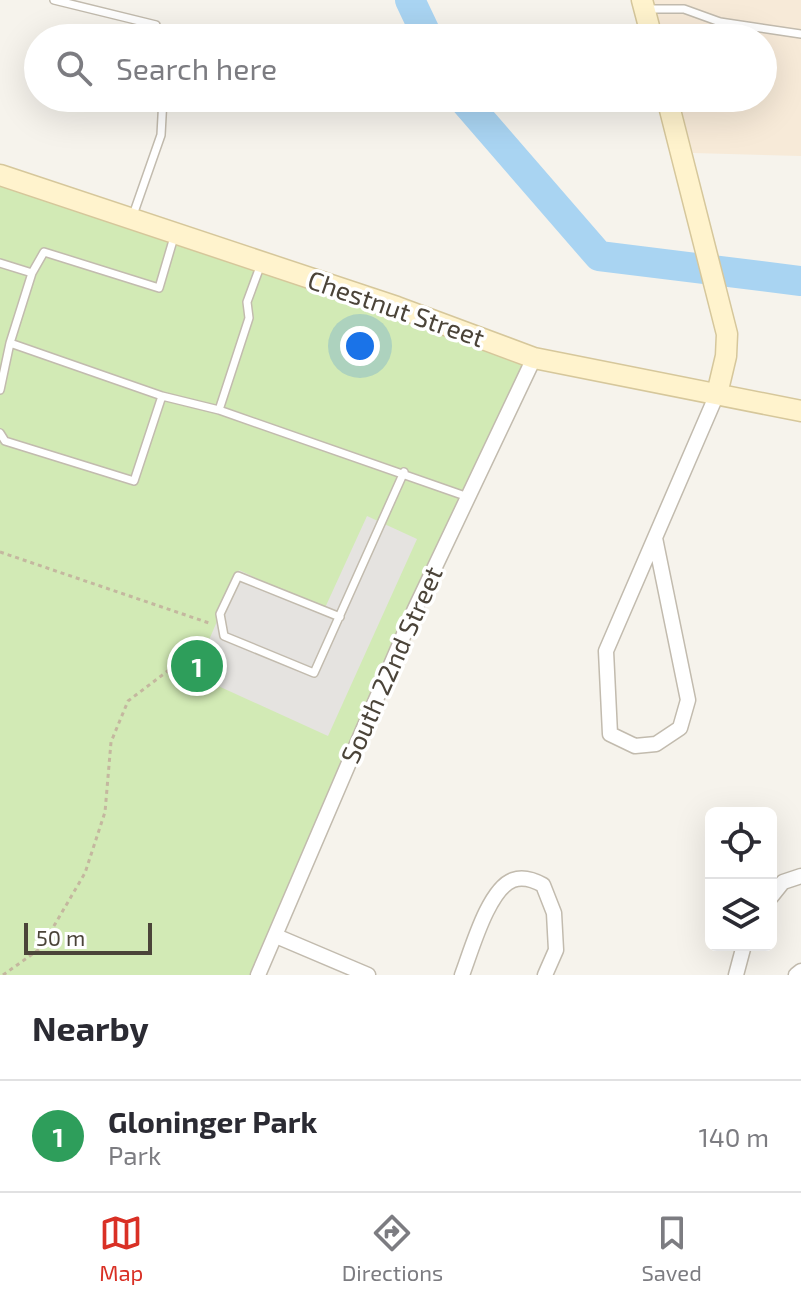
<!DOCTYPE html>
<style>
:root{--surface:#fff;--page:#f2f2f3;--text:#2b2b33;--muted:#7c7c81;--line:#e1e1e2;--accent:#d93025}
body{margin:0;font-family:"Exo 2",sans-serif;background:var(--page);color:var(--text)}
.controls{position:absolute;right:24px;bottom:24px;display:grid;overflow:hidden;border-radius:12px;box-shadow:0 8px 32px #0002}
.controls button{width:72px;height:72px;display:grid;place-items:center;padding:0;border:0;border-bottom:2px solid var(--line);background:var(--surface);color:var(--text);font:40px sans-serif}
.scale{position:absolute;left:24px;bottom:20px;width:128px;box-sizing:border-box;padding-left:8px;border:4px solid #4b4439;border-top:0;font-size:22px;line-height:28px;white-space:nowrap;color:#4b4439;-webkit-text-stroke:6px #fff;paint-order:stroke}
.you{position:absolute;left:360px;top:346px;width:28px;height:28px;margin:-20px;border:6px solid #fff;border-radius:50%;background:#1a73e8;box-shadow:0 0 0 12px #1a73e833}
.badge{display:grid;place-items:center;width:52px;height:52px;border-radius:50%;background:var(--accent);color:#fff;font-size:26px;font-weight:700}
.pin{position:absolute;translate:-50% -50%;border:4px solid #fff;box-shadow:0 2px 8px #0006}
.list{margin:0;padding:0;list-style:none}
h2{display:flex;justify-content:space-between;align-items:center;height:104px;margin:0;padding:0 32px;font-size:34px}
h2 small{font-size:26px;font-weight:400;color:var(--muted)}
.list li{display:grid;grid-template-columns:52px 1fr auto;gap:24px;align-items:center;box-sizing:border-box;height:112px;padding:0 32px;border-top:2px solid var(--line)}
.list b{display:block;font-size:30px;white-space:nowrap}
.list p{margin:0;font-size:26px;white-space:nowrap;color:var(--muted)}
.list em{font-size:26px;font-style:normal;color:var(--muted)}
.icon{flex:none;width:44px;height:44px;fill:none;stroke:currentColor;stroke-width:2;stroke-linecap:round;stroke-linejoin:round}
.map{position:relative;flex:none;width:801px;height:975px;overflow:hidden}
.search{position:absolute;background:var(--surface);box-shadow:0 8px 32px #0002;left:24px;right:24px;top:24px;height:88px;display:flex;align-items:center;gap:20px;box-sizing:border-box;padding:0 28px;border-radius:44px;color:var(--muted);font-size:30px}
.sheet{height:216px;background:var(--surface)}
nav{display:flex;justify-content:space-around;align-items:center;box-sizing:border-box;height:112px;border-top:2px solid var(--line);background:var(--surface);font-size:22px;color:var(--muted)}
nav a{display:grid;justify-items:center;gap:4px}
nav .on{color:var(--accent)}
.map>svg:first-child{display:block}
.commercial{fill:#f7ead8}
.green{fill:#d2eab5}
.parking{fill:#e5e3e0}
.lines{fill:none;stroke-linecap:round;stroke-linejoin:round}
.river{stroke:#a9d4f2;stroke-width:30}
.lane-casing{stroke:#c2bbae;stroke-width:10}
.street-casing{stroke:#c2bbae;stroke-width:17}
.secondary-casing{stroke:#d6c79b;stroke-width:23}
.path{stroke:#c4b79f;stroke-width:3;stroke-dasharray:4 4;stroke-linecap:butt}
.lane{stroke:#fff;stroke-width:7}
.street{stroke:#fff;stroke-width:14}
.secondary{stroke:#fff3cd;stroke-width:20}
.labels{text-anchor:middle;stroke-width:7;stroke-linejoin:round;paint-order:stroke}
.street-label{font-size:26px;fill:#4b4439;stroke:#fff}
</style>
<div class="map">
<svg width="801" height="975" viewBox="0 0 801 975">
<rect width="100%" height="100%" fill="#f6f3ec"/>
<path class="commercial" d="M652 0H801V156L693 153 678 98H763V38H662Z"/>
<path class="green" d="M0 178 534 358 255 975H0Z"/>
<path class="parking" d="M367 516 417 539 328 736 194 675 239 570 324 610Z"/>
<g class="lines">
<path class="river" d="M410 0 428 38
M462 98 599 256 801 281"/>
<g class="lane-casing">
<path id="lane" d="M54 0 156 25 158 38
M646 9H684L720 22 801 34
M133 215 161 135 163 98
M0 263 32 273 10 343 162 396 219 410 468 497
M32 273 44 252 159 288 174 237
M0 390 10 343
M219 410 249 318 247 302 261 264
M0 433 5 441 134 481 162 396
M340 617 238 576 220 614 224 636 314 673 404 472"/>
</g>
<g class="street-casing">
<path id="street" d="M655 538 688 700 680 728 656 744 635 746 610 734 606 651 717 394
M771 897 783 882 801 876
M276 936 368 975
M258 975 414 611 534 358
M462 975C471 952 488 889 513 880 524 876 534 880 543 885L554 913 556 950 545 975
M736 975 744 945
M796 975 801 971"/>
</g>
<g class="secondary-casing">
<path id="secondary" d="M642 0 652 38
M667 98 727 334 726 356 717 394
M0 175 397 307 534 358 801 411"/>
</g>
<path class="path" d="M0 552 209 623
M3 975 41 948 85 873 105 812 111 742 128 701 169 670 204 652"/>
<use href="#lane" class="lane"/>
<use href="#street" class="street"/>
<use href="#secondary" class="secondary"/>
</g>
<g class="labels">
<g class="street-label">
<text transform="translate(396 309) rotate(19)" y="9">Chestnut Street</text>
<text transform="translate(392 665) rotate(-66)" y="9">South 22nd Street</text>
</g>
</g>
</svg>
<div class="controls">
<button><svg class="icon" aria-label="locate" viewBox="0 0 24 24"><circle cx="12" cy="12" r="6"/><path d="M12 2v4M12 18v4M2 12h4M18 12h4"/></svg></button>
<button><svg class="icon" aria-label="layers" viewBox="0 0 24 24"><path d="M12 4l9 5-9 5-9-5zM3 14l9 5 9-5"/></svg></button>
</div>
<div class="scale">50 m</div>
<div class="you"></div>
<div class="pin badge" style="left:197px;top:666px;background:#2e9e5b">1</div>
<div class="search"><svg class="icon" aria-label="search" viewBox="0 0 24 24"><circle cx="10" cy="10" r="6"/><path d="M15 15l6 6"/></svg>Search here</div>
</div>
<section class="sheet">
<h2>Nearby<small></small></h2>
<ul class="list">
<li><span class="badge" style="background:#2e9e5b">1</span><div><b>Gloninger Park</b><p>Park</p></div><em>140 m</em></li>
</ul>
</section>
<nav>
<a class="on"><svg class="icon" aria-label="map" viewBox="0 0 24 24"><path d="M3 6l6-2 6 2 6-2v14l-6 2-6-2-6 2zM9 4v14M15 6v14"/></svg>Map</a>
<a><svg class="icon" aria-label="directions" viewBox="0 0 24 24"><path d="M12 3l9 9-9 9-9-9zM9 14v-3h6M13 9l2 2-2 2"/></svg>Directions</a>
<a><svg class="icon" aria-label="saved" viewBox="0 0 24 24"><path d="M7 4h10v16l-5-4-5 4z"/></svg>Saved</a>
</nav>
